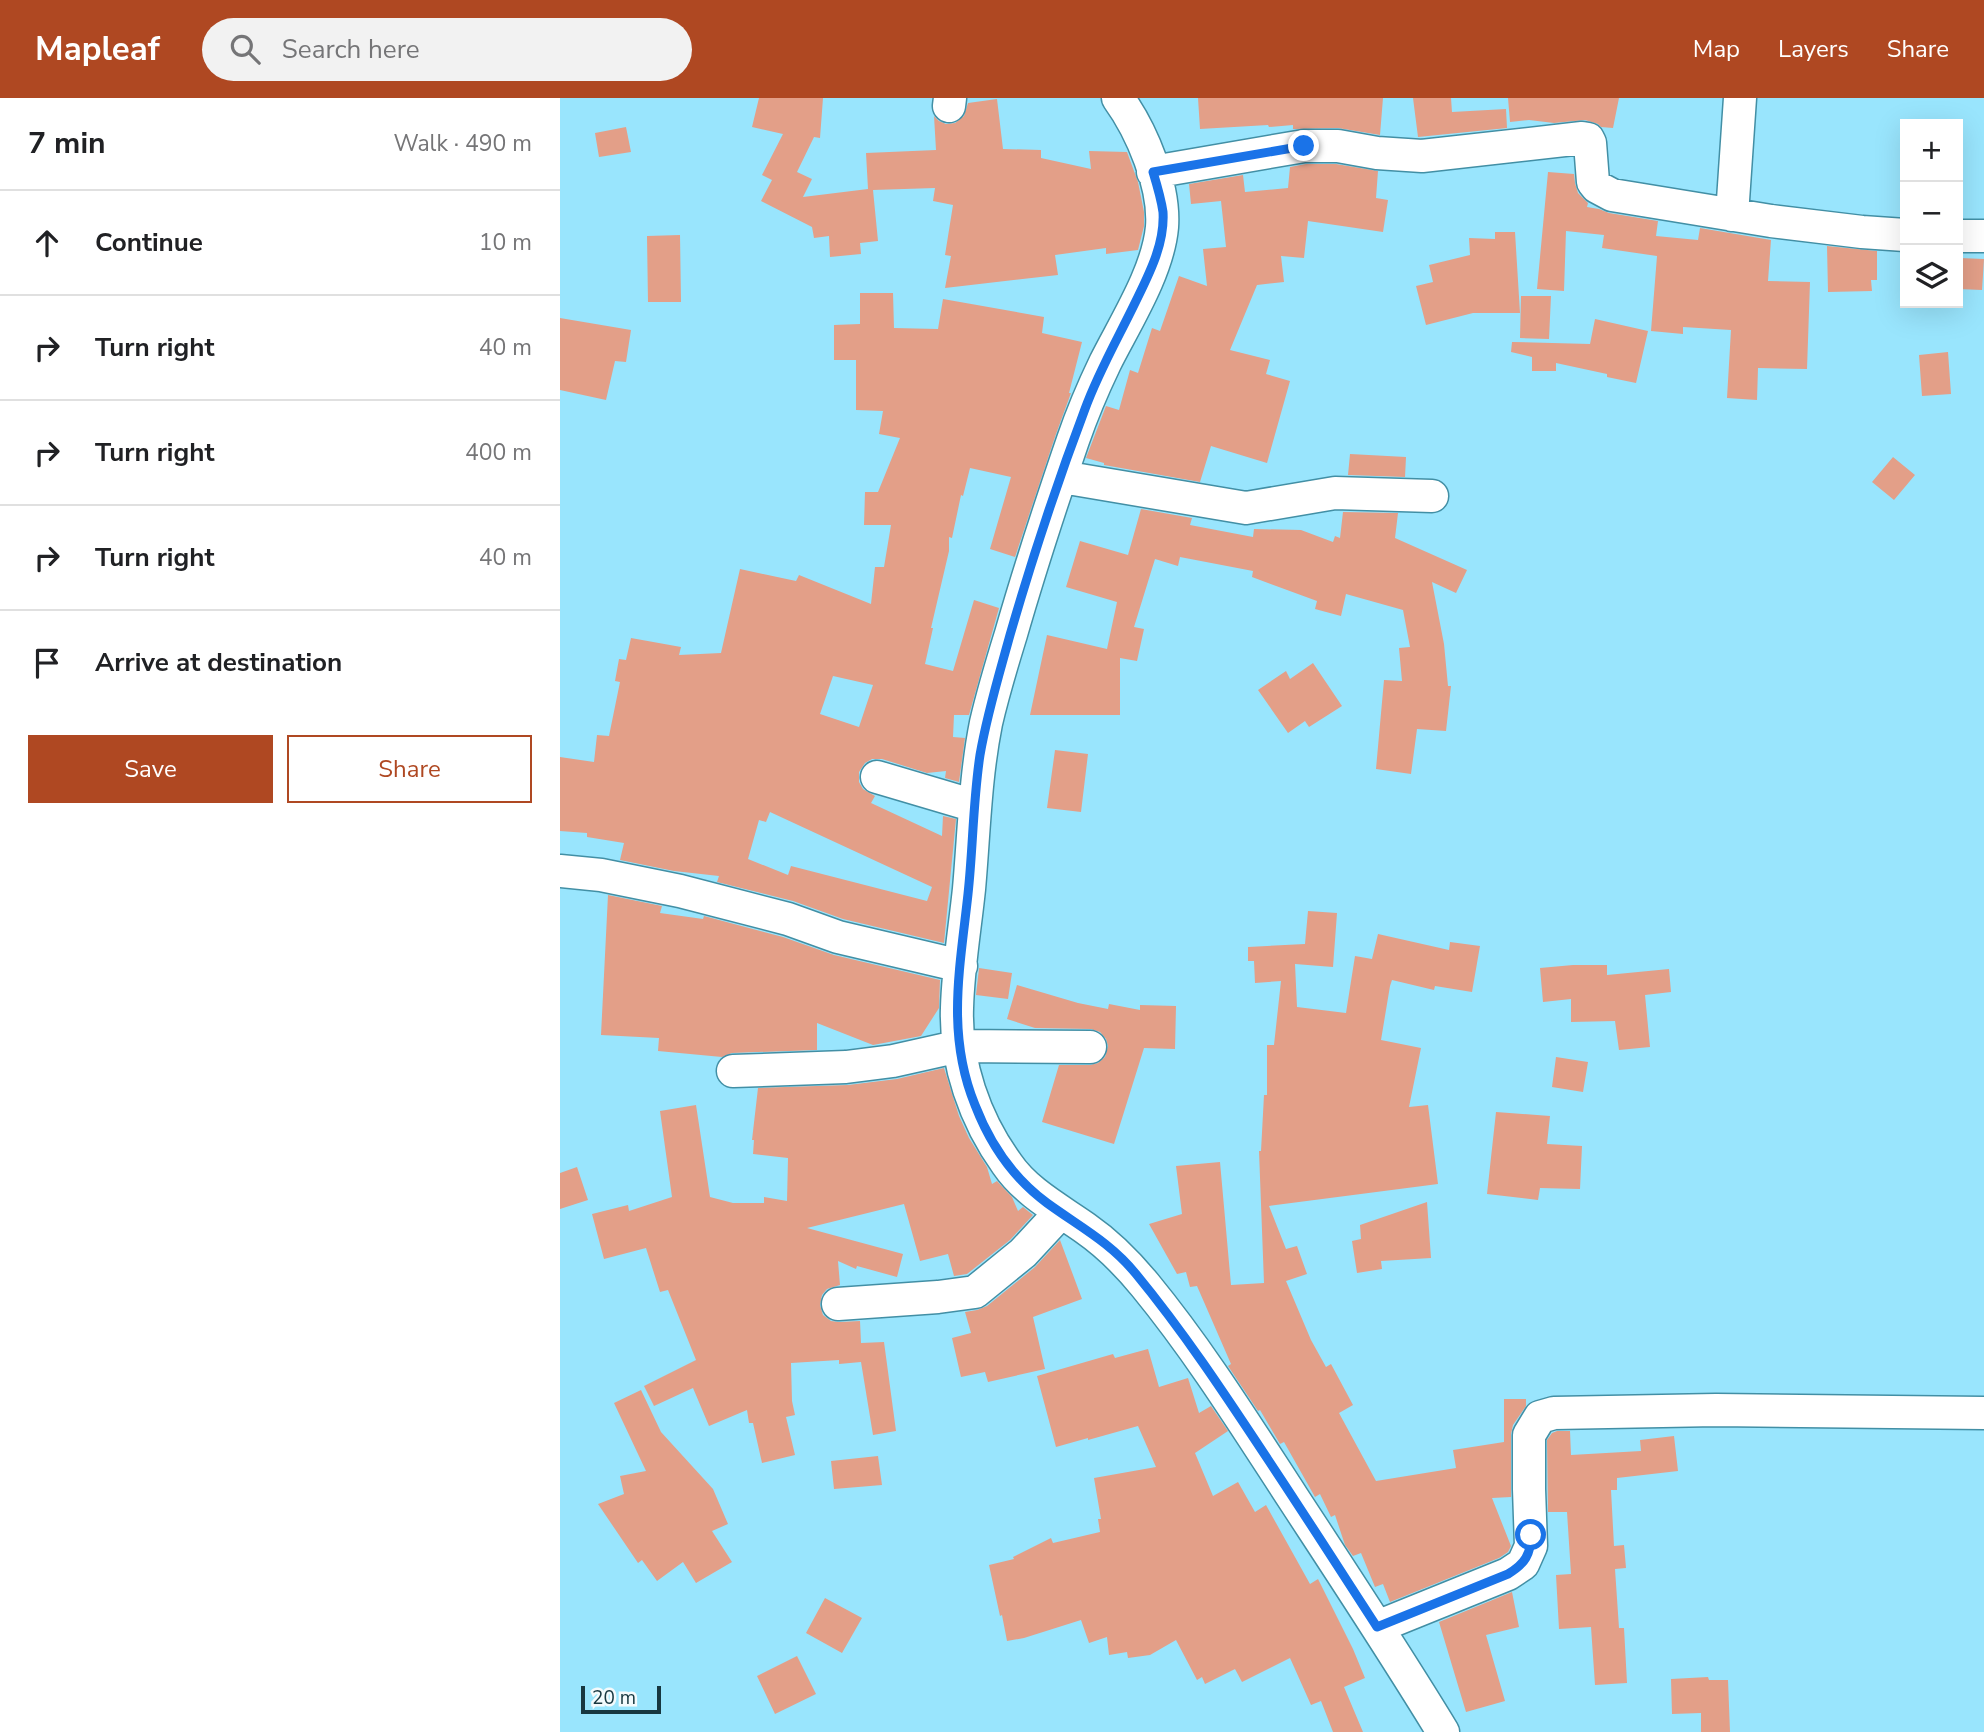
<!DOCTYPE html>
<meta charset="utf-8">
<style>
:root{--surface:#fff;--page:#f2f2f2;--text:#202124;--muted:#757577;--line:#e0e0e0;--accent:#af4822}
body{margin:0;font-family:"Nunito Sans",sans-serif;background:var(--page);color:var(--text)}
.controls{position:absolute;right:21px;top:21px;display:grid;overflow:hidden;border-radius:0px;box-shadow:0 7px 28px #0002}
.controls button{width:63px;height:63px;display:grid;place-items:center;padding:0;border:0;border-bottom:2px solid var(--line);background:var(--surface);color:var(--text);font:35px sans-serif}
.scale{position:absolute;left:21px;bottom:18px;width:80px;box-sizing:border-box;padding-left:7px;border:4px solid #173740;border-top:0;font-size:19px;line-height:24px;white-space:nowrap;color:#173740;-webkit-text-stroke:5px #f3fafc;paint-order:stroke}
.stop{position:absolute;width:21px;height:21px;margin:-16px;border:5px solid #1a73e8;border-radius:50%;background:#fff}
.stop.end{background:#1a73e8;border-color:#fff;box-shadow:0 2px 7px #0008}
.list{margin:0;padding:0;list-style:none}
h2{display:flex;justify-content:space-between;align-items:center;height:91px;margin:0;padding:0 28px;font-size:30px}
h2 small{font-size:23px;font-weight:400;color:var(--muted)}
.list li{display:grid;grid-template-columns:46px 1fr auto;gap:21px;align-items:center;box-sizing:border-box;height:105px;padding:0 28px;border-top:2px solid var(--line)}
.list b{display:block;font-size:26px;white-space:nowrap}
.list em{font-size:23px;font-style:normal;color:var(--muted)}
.actions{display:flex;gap:14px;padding:21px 28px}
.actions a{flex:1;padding:16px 0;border:2px solid var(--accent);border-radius:0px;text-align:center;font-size:24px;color:var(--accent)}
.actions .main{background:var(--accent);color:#fff}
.icon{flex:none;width:38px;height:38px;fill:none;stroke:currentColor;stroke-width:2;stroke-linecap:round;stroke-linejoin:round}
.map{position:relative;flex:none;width:1424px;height:1634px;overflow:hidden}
header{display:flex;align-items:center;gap:42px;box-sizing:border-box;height:98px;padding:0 35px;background:var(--accent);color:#fff}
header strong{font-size:33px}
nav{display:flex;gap:38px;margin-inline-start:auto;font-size:24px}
.search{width:490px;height:63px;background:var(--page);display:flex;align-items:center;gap:18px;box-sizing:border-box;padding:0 24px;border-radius:38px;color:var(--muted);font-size:26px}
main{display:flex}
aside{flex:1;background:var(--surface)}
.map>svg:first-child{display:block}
.building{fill:#e39f88;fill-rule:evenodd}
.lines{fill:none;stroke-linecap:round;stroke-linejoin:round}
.street-casing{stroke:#428fa5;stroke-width:35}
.street{stroke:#fff;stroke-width:32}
.route{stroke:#1a73e8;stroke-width:9}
</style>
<header>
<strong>Mapleaf</strong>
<div class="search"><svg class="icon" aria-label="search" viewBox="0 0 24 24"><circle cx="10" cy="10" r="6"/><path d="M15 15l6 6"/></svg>Search here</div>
<nav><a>Map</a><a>Layers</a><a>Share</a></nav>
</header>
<main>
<aside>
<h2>7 min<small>Walk · 490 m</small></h2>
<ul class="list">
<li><svg class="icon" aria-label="ahead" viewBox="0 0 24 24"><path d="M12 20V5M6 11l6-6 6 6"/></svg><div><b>Continue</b></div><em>10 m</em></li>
<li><svg class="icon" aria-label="right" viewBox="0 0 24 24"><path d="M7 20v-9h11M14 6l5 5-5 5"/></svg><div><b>Turn right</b></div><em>40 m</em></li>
<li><svg class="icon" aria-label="right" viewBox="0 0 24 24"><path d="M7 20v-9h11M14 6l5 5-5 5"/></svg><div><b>Turn right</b></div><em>400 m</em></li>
<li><svg class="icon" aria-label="right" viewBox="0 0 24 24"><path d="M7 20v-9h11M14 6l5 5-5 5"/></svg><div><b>Turn right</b></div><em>40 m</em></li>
<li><svg class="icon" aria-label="arrive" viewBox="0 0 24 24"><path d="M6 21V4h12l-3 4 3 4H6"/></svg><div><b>Arrive at destination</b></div></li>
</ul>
<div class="actions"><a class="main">Save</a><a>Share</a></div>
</aside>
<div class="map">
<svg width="1424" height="1634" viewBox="0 0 1424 1634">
<rect width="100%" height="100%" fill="#99e5fd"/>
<path class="building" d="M199 0H263L260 40 254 39 237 74 252 81 243 99 308 91 306 55 376 52 374 18 379 23 386 26 395 25 404 18 408 5 437 1 443 51 481 52V60L531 71 529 53 567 54 578 84 584 114V128L578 152 546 156V150L495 157 498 177 385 190 391 158 385 157 393 107 373 103 375 90 313 92 318 143 300 145 301 156 270 159 269 138 254 140 252 129 201 103 212 82 202 77 223 36 192 29Z
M638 0H823L820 37 778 30 733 31V27L709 29 708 27 640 31Z
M853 0H891L892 14 946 11 947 30 858 39Z
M948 0H1059L1053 30 1041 29 1038 26 1025 22 994 25 969 22 950 24Z
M66 29 71 54 39 59 35 35Z
M746 66H776L818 73 816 100 828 102 823 134 748 123 744 160 721 158 724 184 697 187 670 252 710 262 706 276 730 283 707 365 651 348 640 384 544 367V365L526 360 546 308 559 312 570 272 578 275 592 230 600 233 619 178 647 188 643 151 666 149 661 103 631 106 629 86 683 77 685 94 728 90 730 69Z
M988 74 1014 76 1015 85 1018 95 1028 105 1027 109 1039 111 1049 115 1098 123 1096 138 1138 142 1140 130 1211 142 1208 183 1250 184 1247 271 1198 270 1197 302 1167 300 1171 232 1123 229V236L1091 233 1097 158 1042 150 1044 137 1006 133 1004 193 977 191Z
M935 134H955L960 215H913L866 227 856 188 873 184 869 167 910 157 909 140 935 141Z
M120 137 121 204H88L87 138Z
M1267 148 1317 153V182H1311L1312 193 1268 194Z
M1400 160 1424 161 1422 192 1398 191Z
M300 195H333L334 230 378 231 383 201 484 219 482 235 522 244 509 295H511L496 336 455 459 430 451 451 379 410 370 403 398 401 397 392 440 389 439V453L371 530H373L365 566 393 573 414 502 439 510 409 617H394L393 639 405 640 399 684 385 680 386 673 367 675 322 661H312L305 665 299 674V684L303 691 315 698 311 705 382 738 383 718 396 721 384 845 283 821 233 803 157 784 159 778 114 773 60 762 64 745 27 739V735L0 733V659L34 664 37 637 49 638 60 584 55 583 59 561 66 562 71 540 121 549 119 557 161 555 180 471 236 483 239 477 311 506 315 469H324L331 427H304L305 394H318L340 340 319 336 323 313 296 312V262H274V227L300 226ZM273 578 313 587 299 629 260 616ZM210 714 372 789 367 803 231 768 228 777 188 761 199 722 206 724Z
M961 198H991L989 241 960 240Z
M0 220 71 232 66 264 55 263 46 302 0 292Z
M1035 221 1088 233 1076 285 1047 279V276L996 265V273H972V259L951 254 952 244 1030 246Z
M1388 254 1391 296 1362 298 1359 257Z
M790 356 846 359 845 379 788 377Z
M1333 359 1355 377 1334 402 1312 384Z
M581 411 632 420 630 427 693 439 694 431 741 432 773 444 775 438 780 440 783 414 838 415 835 440 907 472 896 495 872 484 884 546 888 588H891L886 633 857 631 851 676 816 671 824 582 842 583 839 550 850 549 843 512 786 496 781 518 755 511 757 503 692 479 693 473 620 459 618 468 595 461 574 529 584 531 577 563 560 560V617H470L487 537 547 551 557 504 506 489 520 443 568 457Z
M753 565 782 608 749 629 745 623 728 635 698 592 726 573 730 581Z
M495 652 528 656 521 714 487 710Z
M48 797 102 808 100 815 143 821 144 818 223 839 274 857 380 882 379 910 361 938 313 947 257 925V952L172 955 162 959 98 953 99 940 41 937Z
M748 813 777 815 773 869 735 866 737 909 786 915 795 858 812 861 818 836 889 852 890 844 920 848 912 894 875 888 874 892 832 882 830 888 821 942 861 950 849 1009 868 1007 878 1086 709 1108 726 1151 737 1148 747 1176 726 1183 751 1242 766 1269 771 1266 793 1307 779 1315 816 1383 896 1370 893 1352 944 1344V1301H966V1308L953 1327 951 1336V1399L932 1400 951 1448 948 1454 939 1460 830 1504 823 1486 815 1489 801 1455 793 1458 785 1447 775 1417 771 1419 760 1396 755 1399 724 1344 720 1346 700 1312 698 1313 668 1268 671 1266 637 1188 630 1189 626 1174 617 1176 589 1126 622 1116 616 1068 660 1064 671 1187 704 1185 699 1053H701L704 997H707V947H714L721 883 695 885 694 863H688V849L745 846Z
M1013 867H1047V877L1109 871 1111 894 1085 897 1090 949 1059 952 1055 923 1011 924V901L983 904 980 870Z
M419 870 452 875 448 901 416 897Z
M457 887 518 905 548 911 549 906 580 912V907L616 908 615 951 584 950 554 1046 482 1024 499 967H530L538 965 545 959 548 948 546 941 540 934 531 931 475 930 447 921Z
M996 959 1028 964 1023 994 992 989Z
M384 970 399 1018 409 1040 427 1069 432 1086 437 1083 452 1099 458 1113 463 1109 473 1117 450 1142 407 1176 394 1178 388 1156 360 1163 344 1106 247 1130 343 1156 337 1179 297 1168 296 1171 278 1163 280 1187 267 1191 262 1197 260 1207 263 1217 271 1223 279 1224 300 1223 301 1245 324 1244 336 1333 313 1337 301 1264 279 1266V1262L231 1265 232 1303 235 1317 226 1319 235 1357 202 1365 193 1325H189L187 1312 149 1328 133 1290 94 1308 84 1288 136 1262 108 1192 100 1194 86 1150 44 1161 32 1116 68 1107 69 1113 112 1099 100 1013 136 1007 150 1099 173 1105H204V1099L227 1103 228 1060 193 1056 194 1042H192L198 990 288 987 337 981Z
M936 1014 990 1018 987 1046 1022 1048 1020 1091 980 1090 978 1102 927 1096Z
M17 1069 28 1102 0 1111V1075Z
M867 1104 871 1160 821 1163 822 1171 797 1175 792 1143 801 1141 800 1127Z
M500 1142 522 1201 473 1219 485 1271 428 1284 425 1274 401 1279 392 1240 411 1235 405 1214 417 1212 427 1208 475 1169Z
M588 1251 599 1289 628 1280 639 1315 651 1308 668 1333 635 1355 653 1398 678 1384 695 1414 706 1407 750 1486 758 1481 793 1551 805 1580 784 1589 803 1634H773L761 1603 751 1607 730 1560 682 1584 675 1571 645 1586 642 1579 637 1582 616 1542 590 1557 568 1560 567 1554 549 1557 547 1539 529 1545 521 1522 464 1540 447 1543 442 1517 440 1518 429 1467 454 1461 453 1459 491 1440 493 1445 540 1434 538 1421H541L534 1380 596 1369 578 1328 528 1342V1340L496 1349 477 1278 553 1256 555 1260Z
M81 1292 101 1334 153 1391 168 1426 152 1433 172 1464 136 1485 123 1464 97 1483 82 1462 78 1465 38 1406 64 1396 60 1378 86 1373 54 1305Z
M997 1333H1010L1011 1357 1081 1353 1080 1342 1114 1338 1118 1373 1057 1380V1392H1051L1054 1448 1064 1447 1066 1470 1055 1471 1059 1530H1064L1067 1585 1035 1587 1031 1529 999 1531 996 1477 1011 1476 1007 1414H988L987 1342 992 1335Z
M318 1358 322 1387 274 1391 271 1363Z
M952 1494 959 1529 926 1537 945 1603 906 1614 879 1524Z
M265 1500 302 1520 282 1555 246 1535Z
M237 1558 256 1596 215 1616 197 1578Z
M1148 1579 1149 1582H1168L1170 1634H1141V1615L1112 1616 1111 1581Z"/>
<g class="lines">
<g class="street-casing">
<path id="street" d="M558 0C582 33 605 88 602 129 598 174 565 225 545 265 533 290 522 316 513 342 491 406 470 470 451 536 442 565 433 595 426 625 415 680 414 735 409 791 405 830 398 870 397 910 395 965 415 1022 447 1066 466 1094 498 1111 525 1130 548 1146 567 1165 585 1187 640 1254 686 1328 733 1400 784 1478 835 1555 883 1634
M389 8 390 0
M593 74 744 48H778L817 55 862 58 1022 40 1028 41 1030 45 1033 84 1037 89 1052 97 1211 123 1302 134 1345 137
M1172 117 1180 0
M1398 138H1424
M502 379 686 410 775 395 872 398
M317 679 415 708
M0 773 41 777 120 793 228 821 278 839 401 868
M173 973 286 969 333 963 400 948 530 949
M278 1206 378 1199 415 1194 463 1155 501 1114
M817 1529 948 1476 963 1466 971 1448 969 1391V1337L980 1319 994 1315 1156 1312 1424 1315"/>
</g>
<use href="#street" class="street"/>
</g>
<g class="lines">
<path class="route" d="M744 48 593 74C597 87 601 100 603 114 605 147 588 178 574 207 557 242 538 275 525 311 497 385 472 461 450 537 439 577 427 616 420 657 413 703 413 750 408 796 400 870 386 936 415 1007 430 1046 453 1080 487 1105 520 1129 550 1144 576 1176 623 1233 664 1295 705 1357 743 1414 780 1472 817 1529L948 1476C965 1466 971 1456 971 1437"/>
</g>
</svg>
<div class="controls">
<button>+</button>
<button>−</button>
<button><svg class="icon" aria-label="layers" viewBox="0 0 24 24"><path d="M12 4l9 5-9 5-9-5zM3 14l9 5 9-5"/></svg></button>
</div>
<div class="scale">20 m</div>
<div class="stop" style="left:971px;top:1437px"></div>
<div class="stop end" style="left:744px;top:48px"></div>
</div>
</main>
